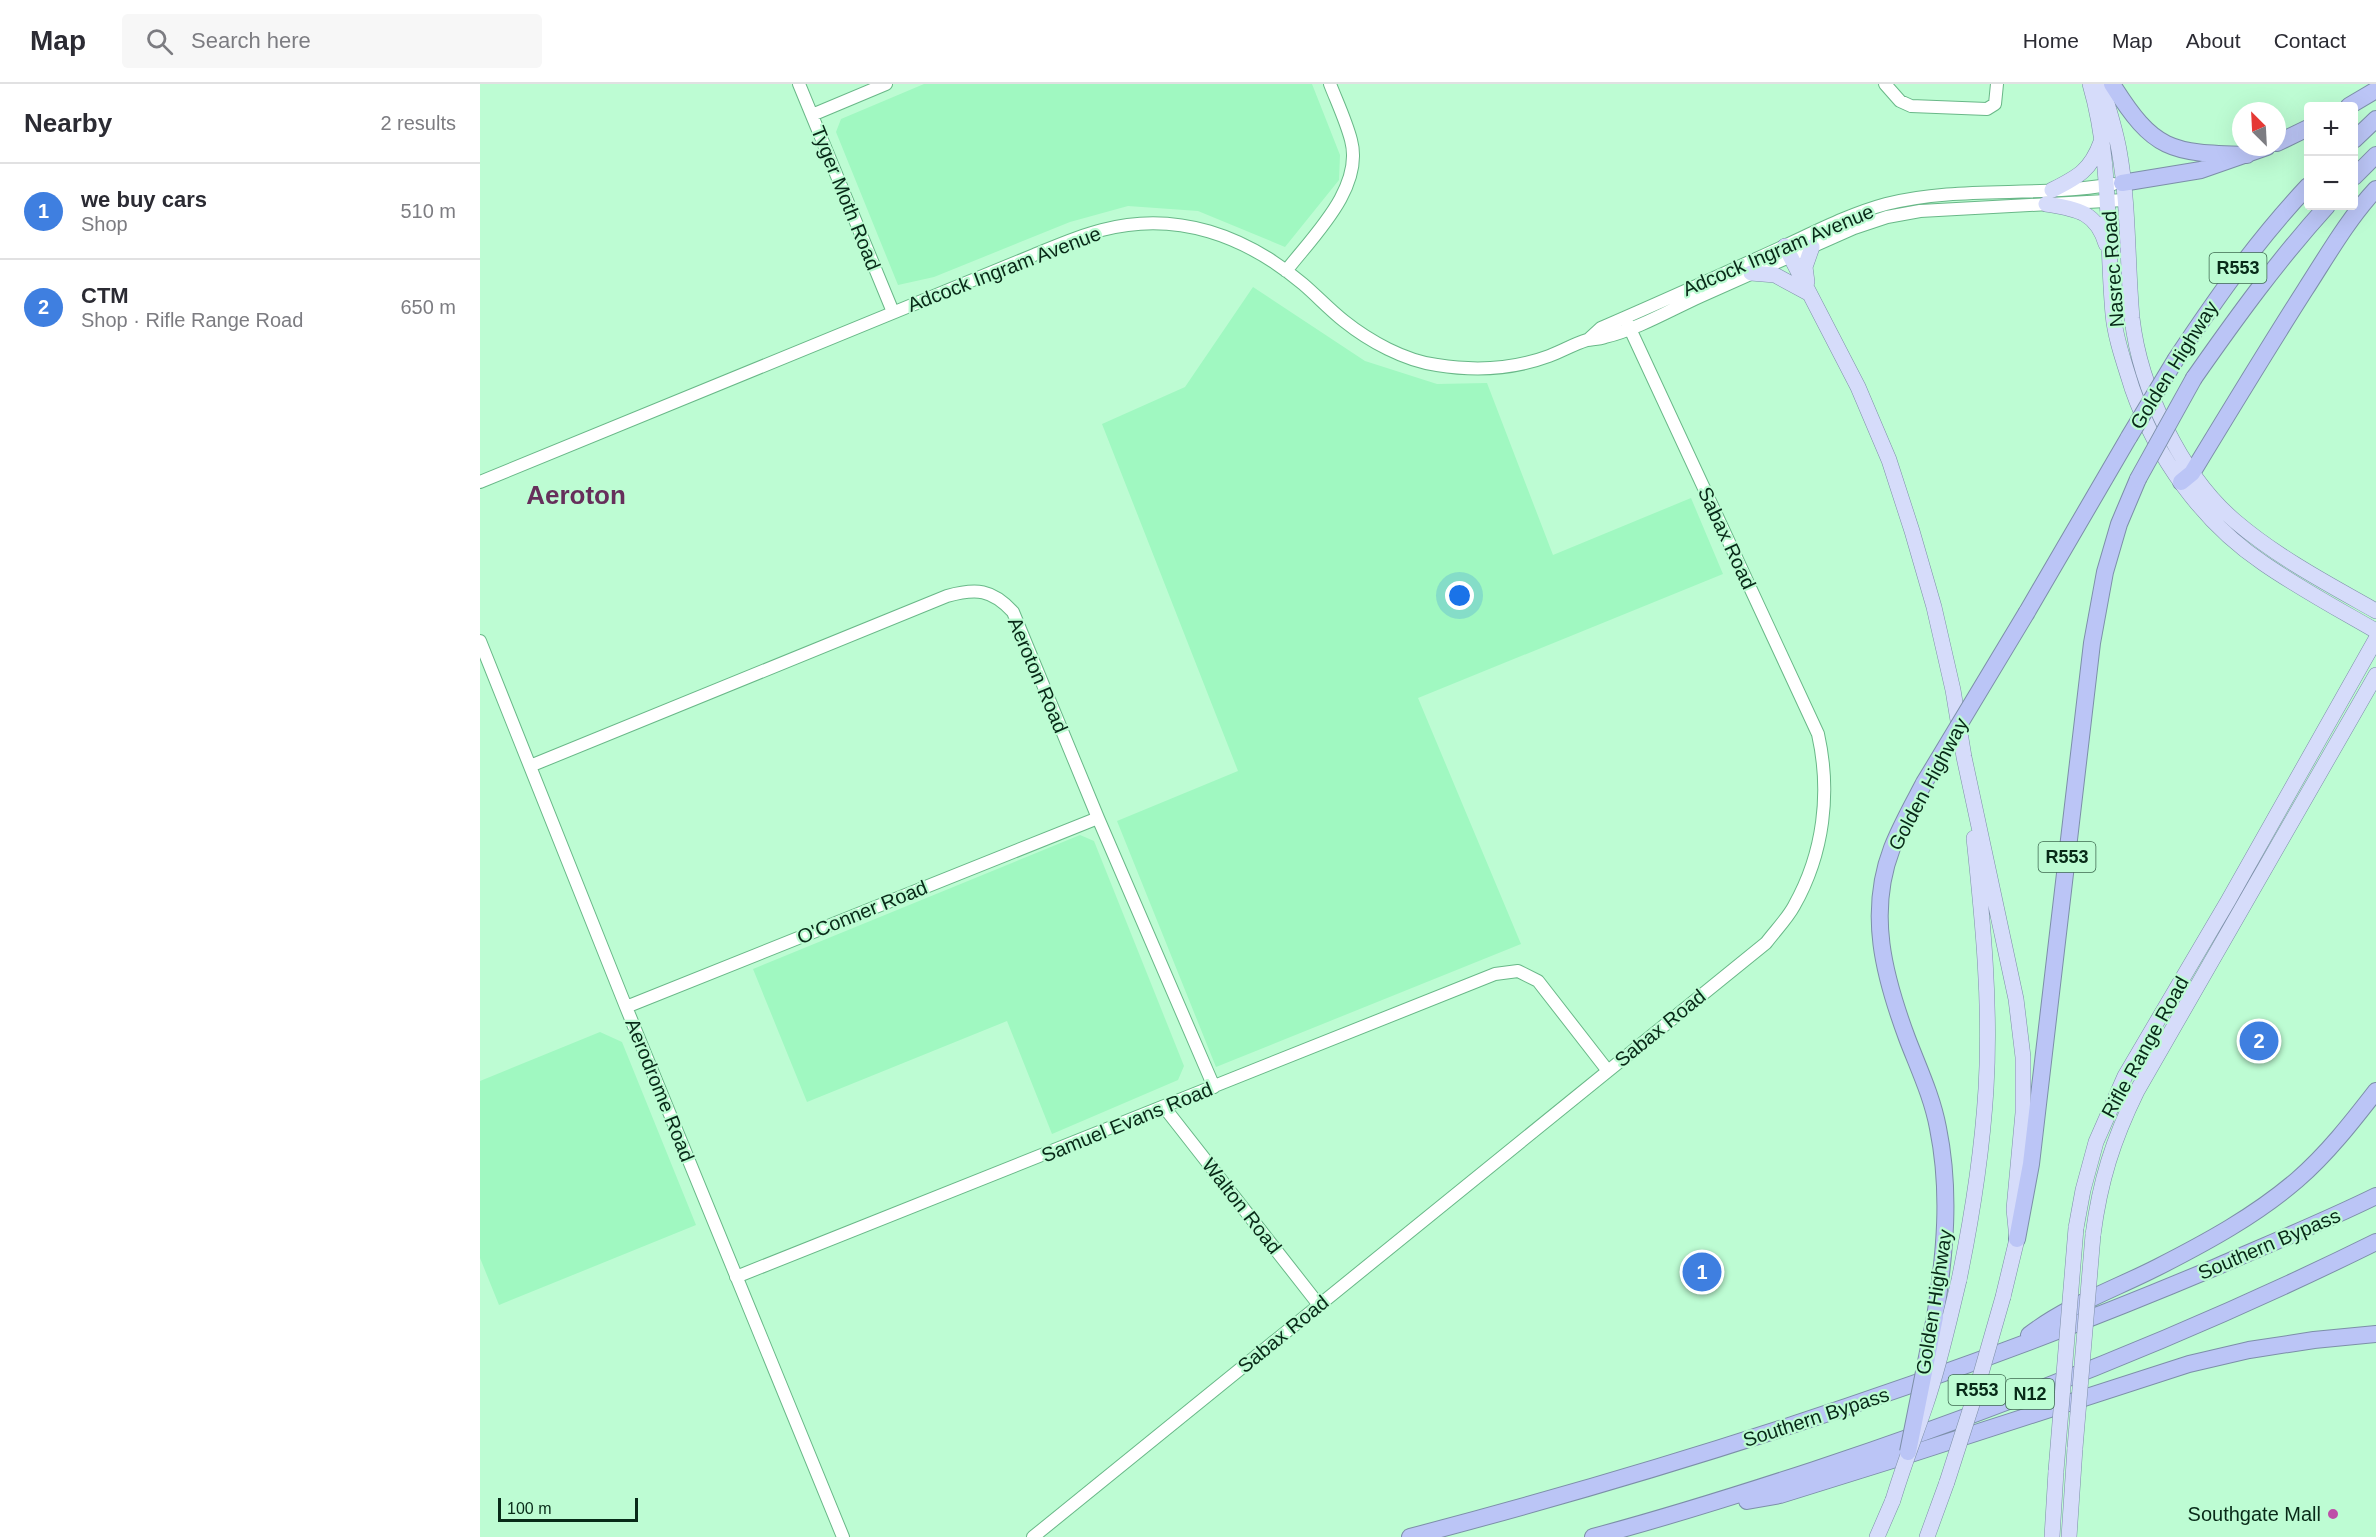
<!DOCTYPE html>
<meta charset="utf-8">
<style>
:root{--surface:#fff;--page:#f7f7f7;--text:#2b2b33;--muted:#7c7c81;--line:#e1e1e2;--accent:#be4da8}
body{margin:0;font-family:Helvetica,sans-serif;background:var(--page);color:var(--text)}
.controls{position:absolute;right:18px;top:18px;display:grid;overflow:hidden;border-radius:6px;box-shadow:0 6px 24px #0002}
.controls button{width:54px;height:54px;display:grid;place-items:center;padding:0;border:0;border-bottom:2px solid var(--line);background:var(--surface);color:var(--text);font:30px sans-serif}
.compass{position:absolute;left:1752px;top:18px;width:54px;height:54px;border-radius:50%;background:var(--surface);box-shadow:0 6px 24px #0002;rotate:336deg}
.scale{position:absolute;left:18px;bottom:15px;width:140px;box-sizing:border-box;padding-left:6px;border:3px solid #082a18;border-top:0;font-size:16px;line-height:21px;white-space:nowrap;color:#082a18;-webkit-text-stroke:4px #bdfcd3;paint-order:stroke}
.you{position:absolute;left:980px;top:512px;width:21px;height:21px;margin:-15px;border:4px solid #fff;border-radius:50%;background:#1a73e8;box-shadow:0 0 0 9px #1a73e833}
.badge{display:grid;place-items:center;width:39px;height:39px;border-radius:50%;background:var(--accent);color:#fff;font-size:20px;font-weight:700}
.pin{position:absolute;translate:-50% -50%;border:3px solid #fff;box-shadow:0 2px 6px #0006}
.list{margin:0;padding:0;list-style:none}
h2{display:flex;justify-content:space-between;align-items:center;height:78px;margin:0;padding:0 24px;font-size:26px}
h2 small{font-size:20px;font-weight:400;color:var(--muted)}
.list li{display:grid;grid-template-columns:39px 1fr auto;gap:18px;align-items:center;box-sizing:border-box;height:96px;padding:0 24px;border-top:2px solid var(--line)}
.list b{display:block;font-size:22px;white-space:nowrap}
.list p{margin:0;font-size:20px;white-space:nowrap;color:var(--muted)}
.list em{font-size:20px;font-style:normal;color:var(--muted)}
.icon{flex:none;width:33px;height:33px;fill:none;stroke:currentColor;stroke-width:2;stroke-linecap:round;stroke-linejoin:round}
.map{position:relative;flex:none;width:1896px;height:1453px;overflow:hidden}
header{display:flex;align-items:center;gap:36px;box-sizing:border-box;height:84px;padding:0 30px;background:var(--surface);border-bottom:2px solid var(--line)}
header strong{font-size:28px}
nav{display:flex;gap:33px;margin-inline-start:auto;font-size:21px}
.search{width:420px;height:54px;background:var(--page);display:flex;align-items:center;gap:15px;box-sizing:border-box;padding:0 21px;border-radius:6px;color:var(--muted);font-size:22px}
main{display:flex}
aside{flex:1;background:var(--surface)}
.map>svg:first-child{display:block}
.built{fill:#a0f8c1}
.lines{fill:none;stroke-linecap:round;stroke-linejoin:round}
.minor-casing{stroke:#69b888;stroke-width:14}
.major-casing{stroke:#7c8fa8;stroke-width:16}
.highway-casing{stroke:#7c8fa8;stroke-width:18}
.minor{stroke:#fff;stroke-width:12}
.major{stroke:#d6dcfa;stroke-width:15}
.highway{stroke:#bbc5f6;stroke-width:16}
.major-bridge-casing{stroke:#7c8fa8;stroke-width:16;stroke-linecap:butt}
.highway-bridge-casing{stroke:#7c8fa8;stroke-width:18;stroke-linecap:butt}
.major-bridge{stroke:#d6dcfa;stroke-width:15}
.highway-bridge{stroke:#bbc5f6;stroke-width:16}
.poi-dot{fill:#be4da8;stroke:#bdfcd3;stroke-width:2}
.labels{text-anchor:middle;stroke-width:4.5;stroke-linejoin:round;paint-order:stroke}
.shield{fill:#bdfcd3;stroke:#3e6950;stroke-width:1.5}
.shield-label{font-size:18px;font-weight:bold;fill:#082a18}
.street-label{font-size:20px;fill:#082a18;stroke:#bdfcd3}
.poi-label{font-size:20px;fill:#082a18;stroke:#bdfcd3;text-anchor:end}
.district-label{font-size:26px;font-weight:bold;fill:#662f5b;stroke:#bdfcd3}
</style>
<header>
<strong>Map</strong>
<div class="search"><svg class="icon" aria-label="search" viewBox="0 0 24 24"><circle cx="10" cy="10" r="6"/><path d="M15 15l6 6"/></svg>Search here</div>
<nav><a>Home</a><a>Map</a><a>About</a><a>Contact</a></nav>
</header>
<main>
<aside>
<h2>Nearby<small>2 results</small></h2>
<ul class="list">
<li><span class="badge" style="background:#3f7fe0">1</span><div><b>we buy cars</b><p>Shop</p></div><em>510 m</em></li>
<li><span class="badge" style="background:#3f7fe0">2</span><div><b>CTM</b><p>Shop · Rifle Range Road</p></div><em>650 m</em></li>
</ul>
</aside>
<div class="map">
<svg width="1896" height="1453" viewBox="0 0 1896 1453">
<rect width="100%" height="100%" fill="#bdfcd3"/>
<path class="built" d="M444 0H832L860 71 859 96 805 163 718 127 648 122 590 138 454 193 418 201 356 48 361 35Z
M773 203 885 277 957 300 1007 299 1073 471 1211 414 1243 490 938 614 1041 860 736 983 637 737 758 687 622 340 705 303Z
M600 751 614 757 704 982 698 996 572 1050 527 937 327 1018 273 885Z
M120 948 142 958 216 1141 19 1221 0 1174V997Z"/>
<g class="lines">
<g class="minor-casing">
<path id="minor" d="M319 0 413 228
M1405 0 1420 17 1431 22 1507 25 1515 20 1517 0
M332 31 406 0
M806 187C833 152 884 104 871 56 866 37 857 18 850 0
M1109 255 1121 244C1181 218 1241 191 1300 164 1335 148 1369 130 1406 120 1480 101 1558 114 1633 100
M0 398 554 171C576 162 598 152 622 146 697 126 766 152 823 200 837 212 850 226 864 237 889 257 925 277 957 281 994 287 1034 285 1069 272 1082 267 1094 260 1107 256 1113 255 1119 255 1125 253 1158 245 1190 226 1221 212 1272 189 1323 167 1374 144L1407 133 1440 127 1644 116
M0 557 146 923 363 1453
M50 682 467 512C496 504 512 505 533 528L618 734 734 1003
M146 923 618 734
M684 1023 839 1221
M256 1193 1015 890 1038 887 1058 897 1128 987
M553 1453 1286 859C1295 847 1307 835 1314 822 1344 769 1351 708 1338 650L1145 234"/>
</g>
<g class="major-casing">
<path id="major" d="M1610 0C1632 75 1626 153 1633 230 1635 254 1645 281 1652 304 1676 373 1722 438 1783 479 1819 504 1858 525 1896 547
M1621 0C1628 22 1635 44 1639 66 1649 121 1647 178 1652 234 1660 304 1701 391 1755 437 1797 473 1848 500 1896 527
M1572 106C1598 93 1611 86 1621 58
M1566 120C1596 125 1616 127 1626 160
M1305 162 1378 303 1409 376 1432 447 1454 523 1473 606 1484 673 1536 915 1543 973V1029L1534 1125 1537 1155 1523 1213
M1271 189 1295 191 1330 210
M1327 198 1325 183 1332 163
M1596 1144 1603 1106 1616 1058 1645 992 1748 817 1896 555
M1613 1151C1620 1097 1633 1056 1657 1007L1896 591
M1479 1196C1492 1133 1502 1070 1506 1005 1511 921 1503 838 1494 754
M1397 1453 1413 1416
M1447 1453 1467 1398
M1572 1453 1576 1387
M1589 1453 1595 1364"/>
</g>
<g class="highway-casing">
<path id="highway" d="M1632 0C1674 67 1690 69 1767 71
M1869 22 1896 6
M1874 56 1896 35
M1797 59 1828 44
M1874 93 1896 71
M1642 99 1721 86 1787 63
M1696 275C1737 213 1778 155 1828 102
M1714 294C1756 234 1798 176 1847 122
M1701 398 1712 389C1749 328 1786 267 1825 206 1847 172 1868 135 1896 105
M1547 528 1649 353
M1444 699C1433 720 1421 741 1412 764 1387 829 1404 892 1427 954 1438 983 1452 1012 1458 1044 1471 1108 1465 1170 1455 1233
M1537 1155 1551 1080 1612 559 1625 488 1639 440 1658 395
M1549 1251C1588 1221 1635 1205 1678 1183 1727 1158 1775 1132 1817 1096 1847 1070 1872 1038 1896 1007
M1267 1417 1300 1411 1409 1377 1709 1280 1769 1266 1834 1256 1896 1250
M930 1453C1205 1381 1474 1294 1736 1183 1789 1160 1843 1138 1896 1112
M1113 1453C1188 1433 1261 1410 1334 1386 1527 1322 1714 1248 1896 1158"/>
</g>
<use href="#minor" class="minor"/>
<use href="#major" class="major"/>
<use href="#highway" class="highway"/>
<g class="major-bridge-casing">
<path id="major-bridge" d="M1595 1364 1613 1151
M1576 1387 1596 1144
M1467 1398 1494 1314 1523 1213
M1413 1416C1423 1383 1435 1352 1446 1320 1460 1279 1469 1237 1479 1196"/>
</g>
<g class="highway-bridge-casing">
<path id="highway-bridge" d="M1649 353 1696 275
M1658 395 1714 294
M1444 699 1547 528
M1428 1368 1455 1233"/>
</g>
<use href="#major-bridge" class="major-bridge"/>
<use href="#highway-bridge" class="highway-bridge"/>
</g>
<circle class="poi-dot" cx="1853" cy="1430" r="6"/>
<g class="labels">
<g class="shield">
<rect x="1729.5" y="169" width="57" height="30" rx="4.5"/>
<rect x="1558.5" y="758" width="57" height="30" rx="4.5"/>
<rect x="1468.5" y="1291" width="57" height="30" rx="4.5"/>
<rect x="1526" y="1295" width="48" height="30" rx="4.5"/>
</g>
<g class="shield-label">
<text x="1758" y="190">R553</text>
<text x="1587" y="779">R553</text>
<text x="1497" y="1312">R553</text>
<text x="1550" y="1316">N12</text>
</g>
<g class="street-label">
<text transform="translate(366 114) rotate(68)" y="7">Tyger Moth Road</text>
<text transform="translate(1298 166) rotate(-23)" y="7">Adcock Ingram Avenue</text>
<text transform="translate(524 185) rotate(-21)" y="7">Adcock Ingram Avenue</text>
<text transform="translate(1633 185) rotate(-94)" y="7">Nasrec Road</text>
<text transform="translate(1694 281) rotate(-58)" y="7">Golden Highway</text>
<text transform="translate(1247 454) rotate(65)" y="7">Sabax Road</text>
<text transform="translate(558 591) rotate(67)" y="7">Aeroton Road</text>
<text transform="translate(1448 700) rotate(-62)" y="7">Golden Highway</text>
<text transform="translate(382 828) rotate(-22)" y="7">O'Conner Road</text>
<text transform="translate(1180 944) rotate(-39)" y="7">Sabax Road</text>
<text transform="translate(1665 963) rotate(-61)" y="7">Rifle Range Road</text>
<text transform="translate(180 1006) rotate(68)" y="7">Aerodrome Road</text>
<text transform="translate(647 1038) rotate(-22)" y="7">Samuel Evans Road</text>
<text transform="translate(762 1122) rotate(52)" y="7">Walton Road</text>
<text transform="translate(1789 1160) rotate(-23)" y="7">Southern Bypass</text>
<text transform="translate(1454 1218) rotate(-81)" y="7">Golden Highway</text>
<text transform="translate(803 1250) rotate(-39)" y="7">Sabax Road</text>
<text transform="translate(1336 1333) rotate(-18)" y="7">Southern Bypass</text>
</g>
<g class="poi-label">
<text x="1841" y="1437">Southgate Mall</text>
</g>
<g class="district-label">
<text x="96" y="420">Aeroton</text>
</g>
</g>
</svg>
<div class="controls">
<button>+</button>
<button>−</button>
</div>
<svg class="compass" viewBox="-18 -18 36 36"><path d="M0-13l5 13h-10z" fill="#e53935"/><path d="M0 13l5-13h-10z" fill="#7c7c81"/></svg>
<div class="scale">100 m</div>
<div class="you"></div>
<div class="pin badge" style="left:1222px;top:1188px;background:#3f7fe0">1</div>
<div class="pin badge" style="left:1779px;top:957px;background:#3f7fe0">2</div>
</div>
</main>
